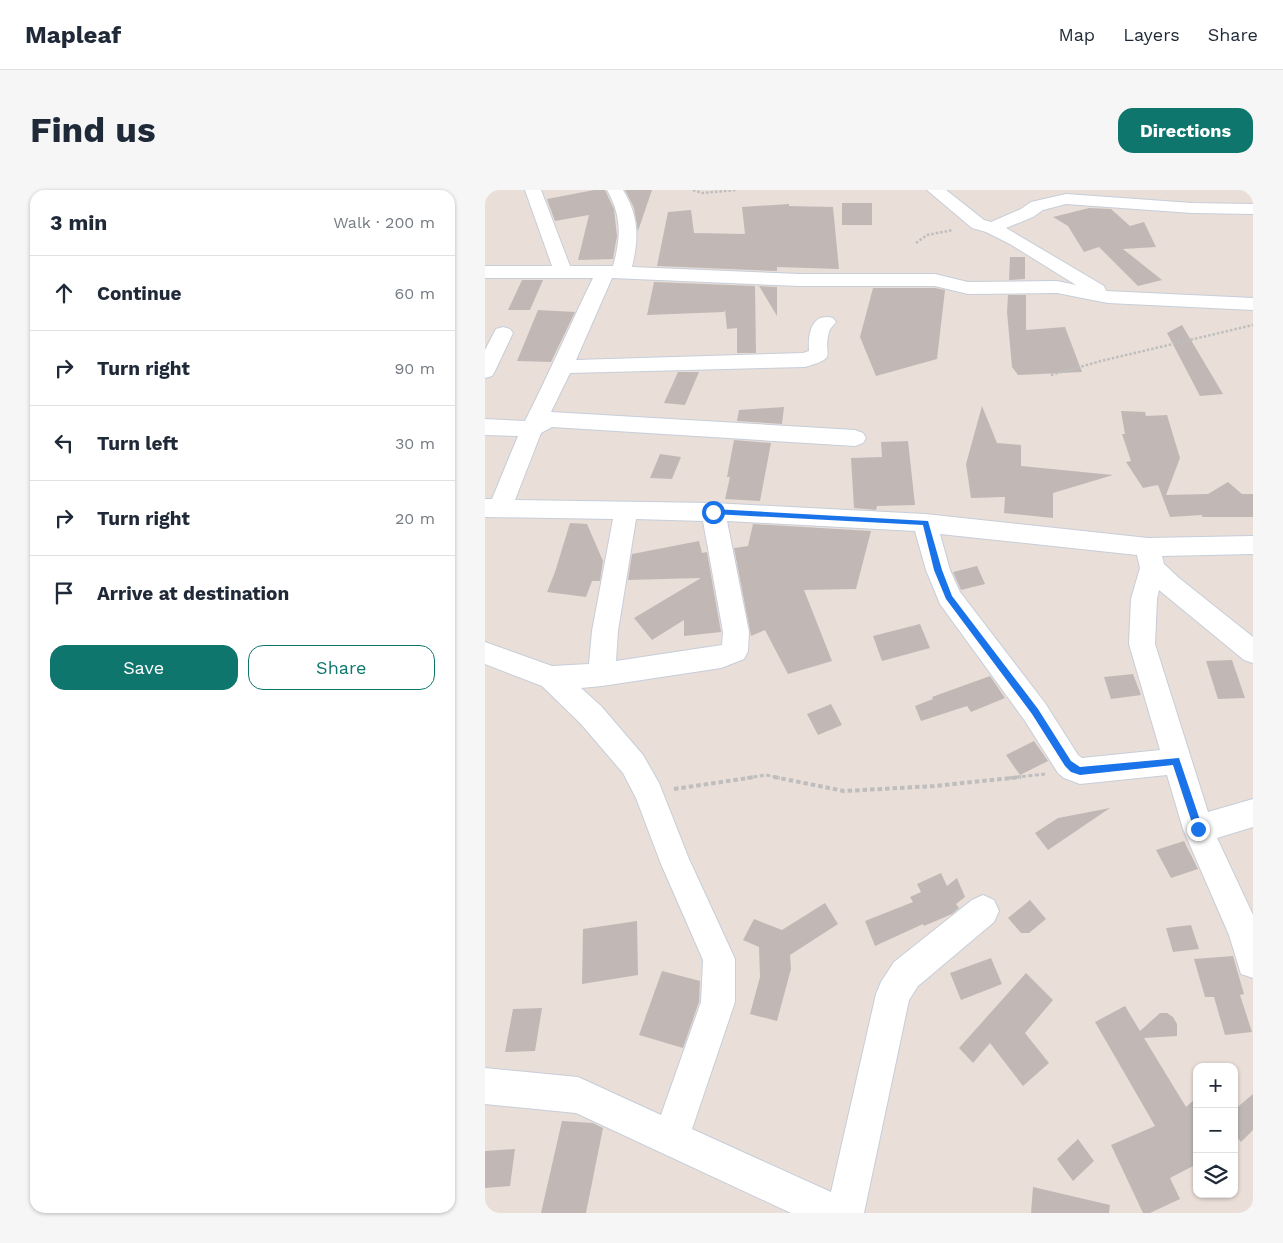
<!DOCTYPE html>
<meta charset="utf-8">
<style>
:root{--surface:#fff;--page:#f6f6f7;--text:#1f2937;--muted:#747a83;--line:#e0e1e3;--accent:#0f766e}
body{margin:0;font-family:"Work Sans",sans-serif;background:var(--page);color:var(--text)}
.controls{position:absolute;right:15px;bottom:15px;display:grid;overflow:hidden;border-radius:10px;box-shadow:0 1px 4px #0004}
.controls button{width:45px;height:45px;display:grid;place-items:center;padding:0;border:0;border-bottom:1px solid var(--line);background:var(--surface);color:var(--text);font:25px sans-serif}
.stop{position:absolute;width:15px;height:15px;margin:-11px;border:4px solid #1a73e8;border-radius:50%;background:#fff}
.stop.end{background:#1a73e8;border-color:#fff;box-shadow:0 1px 5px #0008}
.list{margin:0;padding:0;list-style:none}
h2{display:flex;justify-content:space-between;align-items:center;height:65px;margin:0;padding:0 20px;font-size:21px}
h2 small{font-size:16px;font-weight:400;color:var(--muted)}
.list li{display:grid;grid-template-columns:32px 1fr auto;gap:15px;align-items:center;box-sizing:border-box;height:75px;padding:0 20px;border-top:1px solid var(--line)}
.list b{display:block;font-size:19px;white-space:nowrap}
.list em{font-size:16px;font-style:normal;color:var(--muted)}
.actions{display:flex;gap:10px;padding:15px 20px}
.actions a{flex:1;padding:11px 0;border:1px solid var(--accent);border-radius:15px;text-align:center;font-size:18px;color:var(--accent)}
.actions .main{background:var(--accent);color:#fff}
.icon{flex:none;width:28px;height:28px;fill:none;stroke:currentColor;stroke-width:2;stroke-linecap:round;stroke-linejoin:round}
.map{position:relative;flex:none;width:768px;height:1023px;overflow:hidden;border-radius:15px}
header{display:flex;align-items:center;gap:30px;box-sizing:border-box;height:70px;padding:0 25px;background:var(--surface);border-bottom:1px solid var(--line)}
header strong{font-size:24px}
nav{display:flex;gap:28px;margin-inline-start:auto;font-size:18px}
.intro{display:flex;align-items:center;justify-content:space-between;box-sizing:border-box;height:120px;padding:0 30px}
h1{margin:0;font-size:35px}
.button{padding:12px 22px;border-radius:15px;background:var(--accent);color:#fff;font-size:18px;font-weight:700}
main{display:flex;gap:30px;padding:0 30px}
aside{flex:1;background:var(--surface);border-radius:15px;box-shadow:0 1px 4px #0004}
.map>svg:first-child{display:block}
.building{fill:#c1b8b5}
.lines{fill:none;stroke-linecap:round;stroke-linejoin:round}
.minor-casing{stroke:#c6ced9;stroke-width:2}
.path-far2{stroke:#bebebe;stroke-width:2.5;stroke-dasharray:2.5 2;stroke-linecap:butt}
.path-far1{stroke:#bebebe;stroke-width:3;stroke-dasharray:4 2.5;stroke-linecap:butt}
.path{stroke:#bebebe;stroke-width:4;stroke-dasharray:4.5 3;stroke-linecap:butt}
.minor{fill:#fff;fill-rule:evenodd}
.route{fill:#1a73e8}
</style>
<header>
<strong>Mapleaf</strong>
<nav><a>Map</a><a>Layers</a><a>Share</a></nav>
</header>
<div class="intro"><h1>Find us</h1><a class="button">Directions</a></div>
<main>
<aside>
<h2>3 min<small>Walk · 200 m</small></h2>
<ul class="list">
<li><svg class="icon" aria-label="ahead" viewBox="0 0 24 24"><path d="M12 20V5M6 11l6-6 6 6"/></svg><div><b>Continue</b></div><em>60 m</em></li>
<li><svg class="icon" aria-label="right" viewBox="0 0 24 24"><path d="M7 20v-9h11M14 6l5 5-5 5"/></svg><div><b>Turn right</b></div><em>90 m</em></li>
<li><svg class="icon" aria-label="left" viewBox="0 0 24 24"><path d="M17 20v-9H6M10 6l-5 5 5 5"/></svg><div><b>Turn left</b></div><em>30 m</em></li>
<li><svg class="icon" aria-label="right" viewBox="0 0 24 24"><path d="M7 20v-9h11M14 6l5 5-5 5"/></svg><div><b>Turn right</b></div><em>20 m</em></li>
<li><svg class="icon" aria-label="arrive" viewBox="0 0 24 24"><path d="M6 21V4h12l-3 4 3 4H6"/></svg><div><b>Arrive at destination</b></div></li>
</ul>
<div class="actions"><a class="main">Save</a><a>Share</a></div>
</aside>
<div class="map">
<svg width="768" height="1023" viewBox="0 0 768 1023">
<rect width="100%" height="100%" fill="#e9ded8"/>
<path class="building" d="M109 0H120L129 19 132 46 128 69 93 70 104 25 70 31 64 15 62 9Z
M140 0H167L153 41 149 18Z
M357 13H387V35H357Z
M304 14V16L348 17 354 79 292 77V81L172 76 183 22 206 20 209 43 260 44 257 17Z
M604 18 626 19 645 36 659 32 671 57 638 59 677 90 653 96 614 57 599 62 583 36 568 27Z
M525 67H540V89L524 90Z
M37 90H58L45 120H23Z
M169 92 270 96 271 163H252V138L242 139 240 120 239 122 162 125Z
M274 96 292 97V126Z
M388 98H450L460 100 452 169 391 186 375 147Z
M523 105H541V140L580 137 597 182 533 185 527 177 522 122Z
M53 120 90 122 66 172 32 171Z
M697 135 738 204 715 206 682 143Z
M193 182H214L200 215 179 213Z
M497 216 512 253 536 255V276L628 285 568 303V328L519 323 520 307 486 308 481 274Z
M299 217 297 234 252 231 254 220Z
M636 221 660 222 661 226 682 225 695 268 681 305 723 304 743 292 757 304H768V327H717V325L685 327 673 295 658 298 641 272 646 271 637 244H640Z
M249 250 286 253 275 311 240 309 245 287H242Z
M423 251 430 315 392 316 391 320 369 318 366 268 397 267 396 252Z
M175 264 196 267 187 289 165 288Z
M85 333 102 334 118 371 115 391H107L101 407 62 402 70 382Z
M268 334 386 341 371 399 319 400 347 471 303 484 280 440 266 446 249 358 263 356Z
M214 351 217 363 222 362 236 442 199 446V430L167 450 149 428 216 388 143 390 147 364Z
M492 376 500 394 476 400 468 382Z
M435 434 445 458 397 471 388 446Z
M747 470 760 508 733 509 721 471Z
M648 484 656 505 626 509 619 487Z
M505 486 520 508 486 522 482 516 436 531 430 516 448 509 447 507Z
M346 514 357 535 333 545 322 524Z
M549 551 563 571 535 585 521 565Z
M625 618 563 660 550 643 573 628Z
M699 651 713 679 686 688 671 660Z
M456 683 462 696 472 688 480 707 471 714 474 718 467 724 439 736 438 734 390 756 380 731 428 712 425 707 436 702 432 694Z
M545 710 561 729 544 743H536L523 728Z
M340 713 353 734 305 765 306 779 292 831 265 824 275 787 274 757 258 750 269 729 297 740Z
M152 731 153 785 97 794 98 739Z
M706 735 714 759 688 762 681 738Z
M748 766 759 804 755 805 767 842 740 845 729 807H720L709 769Z
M506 768 517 794 476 810 465 783Z
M177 781 215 791 214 812 198 858 154 845Z
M541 783 568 810 540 843 564 873 538 896 505 853 488 873 474 858Z
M640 816 655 841 675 823H682L688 827 692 834V846L659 848 701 917 712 907V974L685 988 695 1009 665 1023H658L626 955 670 936 610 832Z
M57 818 50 861 20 862 28 819Z
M768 904V940L756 952 749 944V920Z
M77 931 108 933 118 938 101 1023H56Z
M593 949 609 971 588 991 572 969Z
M30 959 25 996 0 998V961Z
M548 997 625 1015 624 1023H546Z"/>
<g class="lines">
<g class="minor-casing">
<path id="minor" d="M40 0H56L85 76H128C136 48 137 26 122 0H138C154 26 154 48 147 77L315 84H450L483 92 572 91 591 95 525 54 501 42 487 38 442 0H461L499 30 506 32 536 19 546 12 581 4 707 13 768 14V24L707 23 581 14 558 20 548 27 521 38 619 96 621 101 768 108V120L623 113 572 103 483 104 450 96H315L127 88 91 170 318 163 324 161C323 145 326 122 348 128L351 132C348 136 345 138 344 142 337 167 355 167 320 177L85 183 66 222 370 240 378 243 381 248 378 253 370 256 67 237 56 243 30 310 228 313 440 324 663 348 768 346V364L677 366 679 374 694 388 768 447V473L759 470 674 400 672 409 670 454 723 622 768 609V637L732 648 768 725V788L756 784 744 745 698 639 682 585 595 594 579 588 573 583 540 531 455 414 441 380 430 341 242 331 264 442 263 461 259 469 236 478 117 496 96 498 116 516 158 565 174 593 204 669 250 769V812L207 939 346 1002 391 804 396 792 409 772 487 710 498 705 509 710 514 721 509 732 433 796 424 810 379 1023H306L91 923 0 914V878L93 887 176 925 216 812 218 770 176 674 151 608 138 583 96 534 57 496 0 474V452L67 476 104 474 107 441 128 329 0 327V309H7L33 246 0 245V229L40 231C64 184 85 135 108 88H0V76H67ZM151 329 218 331 238 442 237 455 131 471 133 441ZM455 344 652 365 655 378 646 409 644 454 675 560 597 568 593 565 560 513 475 402 465 380Z
M18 137 25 139 28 143 10 181 7 186 0 188V160L11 139Z"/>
</g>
<path class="path-far2" d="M208 0 217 3 251 0
M431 53 442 45 468 40
M566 185 616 171 768 135"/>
<path class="path-far1" d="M262 588 281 585 295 588
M524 588 560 584"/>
<path class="path" d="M289 587 359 601 449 596 536 587
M189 599 270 587"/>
<use href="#minor" class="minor"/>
</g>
<path class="route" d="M228 319 443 331 457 380 467 406 553 519 586 571 595 577 694 568 718 639 716 642H710L709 639 688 575 595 585 586 582 580 576 547 524 461 409 449 380 438 335 228 324 225 322Z"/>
</svg>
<div class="controls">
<button>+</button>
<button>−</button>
<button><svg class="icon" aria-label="layers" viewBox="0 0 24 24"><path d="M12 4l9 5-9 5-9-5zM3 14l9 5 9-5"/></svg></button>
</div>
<div class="stop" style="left:228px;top:322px"></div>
<div class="stop end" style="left:713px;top:639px"></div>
</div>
</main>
